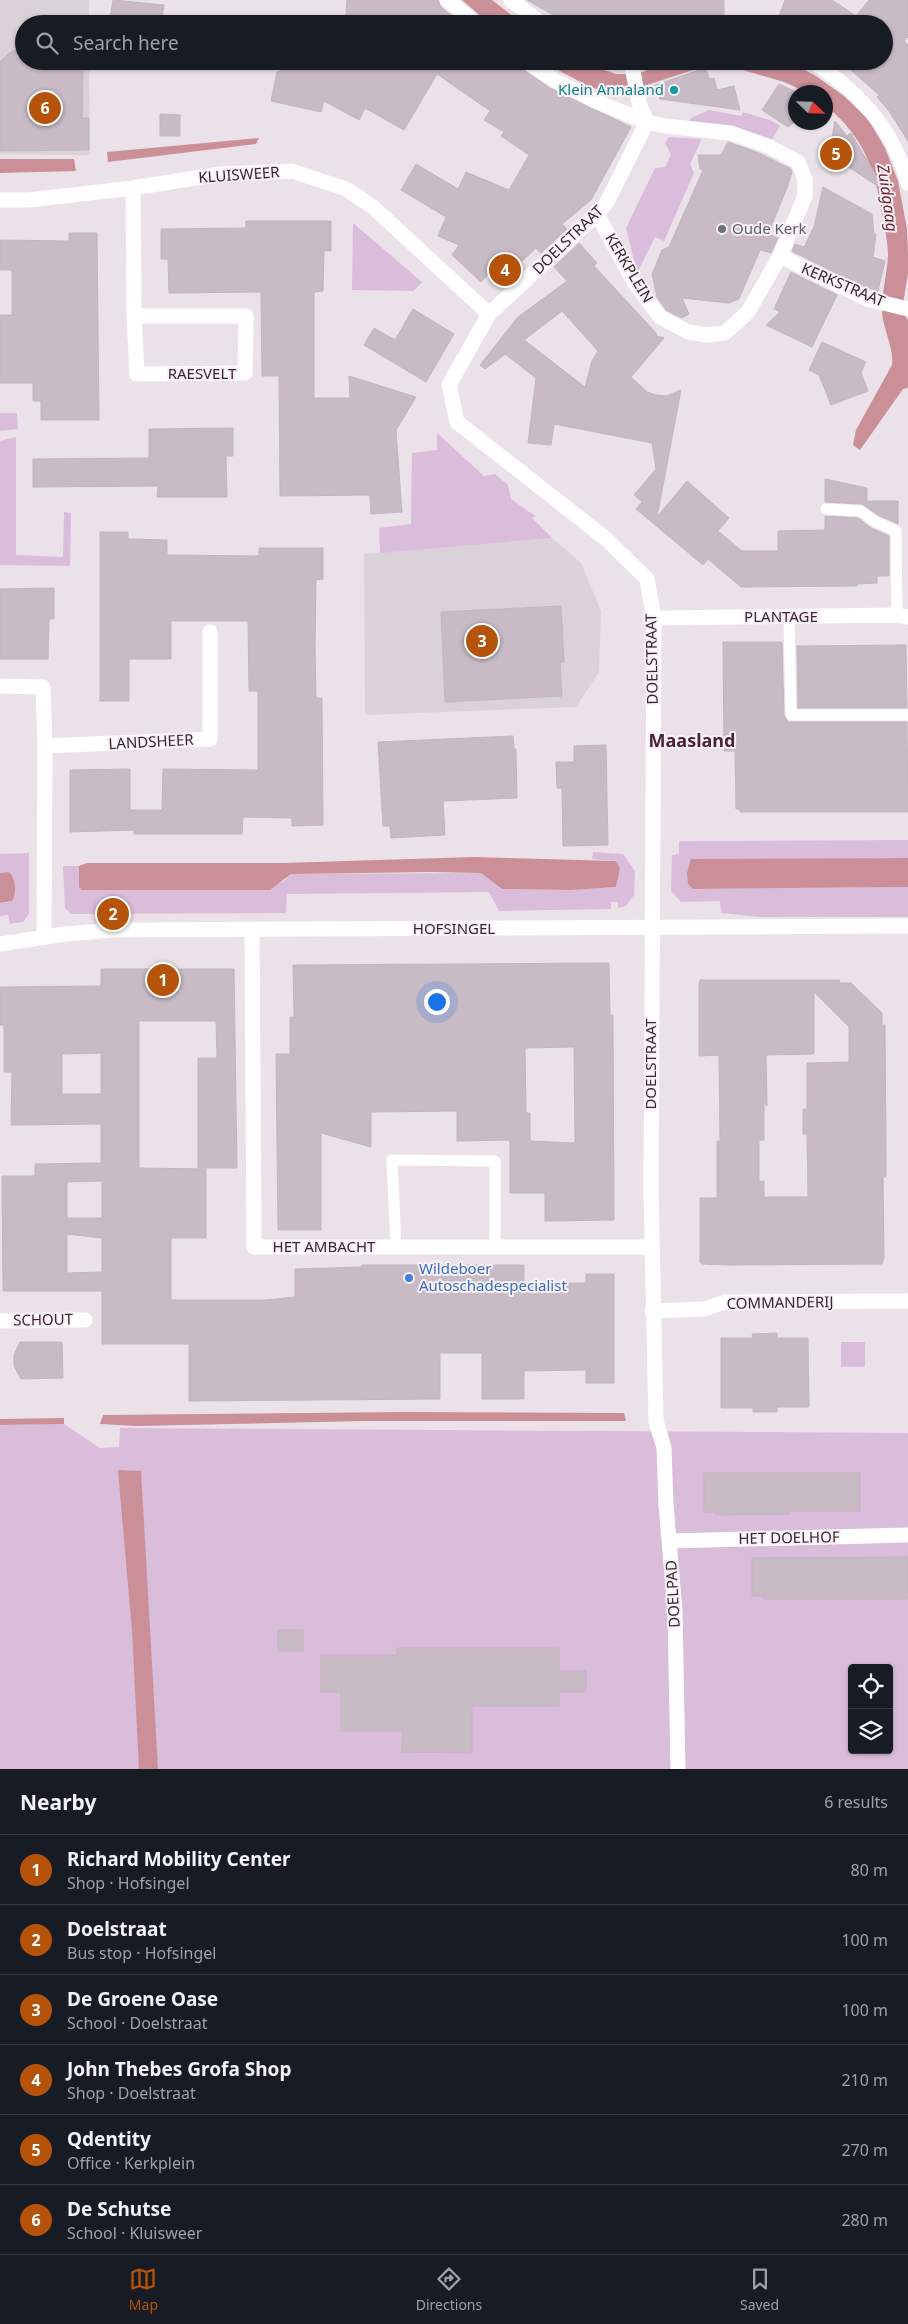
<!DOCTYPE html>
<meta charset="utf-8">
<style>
:root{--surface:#171b24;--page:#242831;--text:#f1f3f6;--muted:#9ea1a6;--line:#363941;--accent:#b45309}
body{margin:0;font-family:"Noto Sans",sans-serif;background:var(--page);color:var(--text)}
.controls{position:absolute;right:15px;bottom:15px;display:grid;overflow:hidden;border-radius:5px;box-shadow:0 1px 4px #0004}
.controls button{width:45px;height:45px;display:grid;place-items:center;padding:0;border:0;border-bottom:1px solid var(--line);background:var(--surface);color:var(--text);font:25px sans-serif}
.compass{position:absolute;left:788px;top:85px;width:45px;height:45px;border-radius:50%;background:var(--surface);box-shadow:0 1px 4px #0004;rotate:113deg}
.you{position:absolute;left:436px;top:1001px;width:18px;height:18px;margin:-12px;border:4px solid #fff;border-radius:50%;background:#1a73e8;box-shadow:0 0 0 8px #1a73e833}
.badge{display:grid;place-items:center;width:32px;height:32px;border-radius:50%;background:var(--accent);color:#fff;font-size:16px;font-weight:700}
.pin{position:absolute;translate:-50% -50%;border:2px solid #fff;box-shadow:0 1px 5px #0006}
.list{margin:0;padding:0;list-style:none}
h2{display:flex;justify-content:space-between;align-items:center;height:65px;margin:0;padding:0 20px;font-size:21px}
h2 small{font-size:16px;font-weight:400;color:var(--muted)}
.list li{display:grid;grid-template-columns:32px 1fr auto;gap:15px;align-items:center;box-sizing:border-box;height:70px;padding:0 20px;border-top:1px solid var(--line)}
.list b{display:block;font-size:19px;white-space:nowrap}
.list p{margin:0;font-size:16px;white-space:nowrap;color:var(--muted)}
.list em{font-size:16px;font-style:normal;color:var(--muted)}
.icon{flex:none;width:28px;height:28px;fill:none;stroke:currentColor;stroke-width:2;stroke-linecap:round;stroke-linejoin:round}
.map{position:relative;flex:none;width:908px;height:1769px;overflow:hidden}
.search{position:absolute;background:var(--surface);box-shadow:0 1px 4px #0004;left:15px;right:15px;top:15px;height:55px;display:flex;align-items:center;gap:12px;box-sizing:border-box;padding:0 18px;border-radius:28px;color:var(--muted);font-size:19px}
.sheet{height:485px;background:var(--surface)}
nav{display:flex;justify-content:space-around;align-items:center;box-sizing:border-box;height:70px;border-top:1px solid var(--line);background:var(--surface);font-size:14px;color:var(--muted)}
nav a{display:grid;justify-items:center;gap:2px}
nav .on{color:var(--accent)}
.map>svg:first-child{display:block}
.built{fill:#dbd1d8}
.green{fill:#d9bdda;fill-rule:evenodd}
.water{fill:#cb8f98}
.building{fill:#c8bbc5;stroke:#c4b5c0;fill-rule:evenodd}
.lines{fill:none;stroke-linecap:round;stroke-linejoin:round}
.lane{stroke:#fff;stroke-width:11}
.street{stroke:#fff;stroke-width:15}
.secondary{stroke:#fff;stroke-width:15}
.culture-dot{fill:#0f9aa8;stroke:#f8f2f7;stroke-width:2}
.worship-dot{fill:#6b7280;stroke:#f8f2f7;stroke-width:2}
.shop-dot{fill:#3f7fe0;stroke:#f8f2f7;stroke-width:2}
.labels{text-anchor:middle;stroke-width:4;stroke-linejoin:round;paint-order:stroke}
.culture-label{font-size:15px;fill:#0d838f;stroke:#f8f2f7;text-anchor:end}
.street-label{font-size:15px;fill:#3a2430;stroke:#f8f2f7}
.worship-label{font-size:15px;fill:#5b616d;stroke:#f8f2f7;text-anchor:start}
.shop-label{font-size:15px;fill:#366cbe;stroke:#f8f2f7;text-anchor:start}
.water-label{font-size:16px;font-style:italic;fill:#71232d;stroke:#f8f2f7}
.quarter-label{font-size:18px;font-weight:bold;fill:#4b2238;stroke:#f8f2f7}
</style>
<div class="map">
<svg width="908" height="1769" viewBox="0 0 908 1769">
<rect width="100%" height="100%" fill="#ebe2e9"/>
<path class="built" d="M0 0H89V24H24V61H89L90 155 0 154Z
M552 538 581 563 601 611 599 672 576 707 365 715 364 554Z"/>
<path class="green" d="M709 110 741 116 743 112 770 120 780 126 771 141 689 121 691 118Z
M669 137 702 139 690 164 694 173 664 241 655 237 637 273 626 228 655 168 665 167 671 155 665 143Z
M353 223 422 282 414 291 352 290Z
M0 413H17L18 429 0 431Z
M437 433 484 476 495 474 508 485 511 499 535 516 532 518 552 538 380 553 379 528 411 524 412 453 437 450Z
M16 437V555L63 557 64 512 71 513 70 566 0 565V441Z
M908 840V858H876L693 889 908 887V917H758L721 913 720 901 681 902 671 891 672 855 679 854V841Z
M593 852 623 854 635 871 634 895 626 906 618 908V902H611V909L499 911 489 892 287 894 286 913 71 914 65 908 63 866H79V887L283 882 291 874 481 873 502 889 571 890 616 887 615 861 592 859Z
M29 853V914L23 922 10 924 8 915 0 916V903L10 902 8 872 0 873V854Z
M841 1342H865V1367H841Z
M64 1424 100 1448 119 1447 120 1428 908 1433V1769H0V1425ZM852 1668H889V1750H852Z"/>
<path class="water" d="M462 0H492L523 24H490Z
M541 61H578L616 74H628L643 72 666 61H788L816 76 844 96 868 119 885 148 898 181 907 229 908 253V273L902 310 908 320V388L903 389 860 450 853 445 856 430 892 365C894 345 882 329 882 309 882 291 887 274 888 256 888 243 885 230 883 218 875 170 865 138 826 106V92H806L784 82 743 70 705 66 617 95 590 87Z
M259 138 256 144 108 162 107 152Z
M0 159H74L76 171 0 173Z
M473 857 615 861 620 868 616 887 571 890 502 889 481 873 431 872 291 874 270 890H82L79 887V866L87 863H284Z
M908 858V887L693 889 688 884 687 873 691 859Z
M8 872C16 876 17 893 12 901L0 903V873Z
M406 1412 624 1413 626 1421H365L137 1426 100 1424 103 1415Z
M64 1418V1424L0 1425V1419Z
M118 1470 141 1471 158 1769H139L132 1631Z"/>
<path class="building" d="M113 0 164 5 161 24H109Z
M347 0H438L441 7 462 24H345Z
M527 0H724V24H559L560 19Z
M785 0H832L856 16 869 0H908V37L904 41 908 45V141L889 111 877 97 879 95 841 61H884V24H776Z
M24 46V61H83L82 118H89V150L0 151V62L9 53Z
M320 61H511L550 88 631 127 591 200 562 224 567 229 541 253 536 248 501 281 491 271 481 282 452 255 459 245 438 236 446 217 401 190 416 164 458 189 466 172 509 190 529 155 501 136 504 132 484 120 490 111 437 74 404 130 365 108 359 120 324 101 321 112 271 101 277 72 292 65 319 69Z
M705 68 710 79 714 78 717 90 734 86 740 110 660 99 655 85Z
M779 84 796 92V121L788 127 762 110Z
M160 114 180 115V136H160Z
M835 121 847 136 851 133 885 191 829 154Z
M728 142 759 153 791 169 792 172 787 188 768 234 778 238 771 253 760 250 739 299 729 303 682 298 689 314 682 318 666 310 657 297 652 274 662 250 669 247 703 170 700 169 698 155H721Z
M823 187 872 214 874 234H876L873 257 885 261 878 291 853 282 792 251 795 244 804 247 814 227Z
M246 221H331V251H324L323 291 314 292V398H350L349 376 416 397 396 430 402 512 371 514 370 495 280 496 279 376H262L261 292 169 293 168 259H161V229L246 228Z
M69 233H97L99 420H41V401H33V383H0V315H12V270H0V240L69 241Z
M579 243 597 263 594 266 657 334 654 335 664 338 631 377 647 392 656 395 666 396 681 390 657 517 687 481 729 518 718 531 742 551H778V531L825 530V516L858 518 871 528 889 536V576H877V583L857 584V586L741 587 708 559 703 565 636 509 642 502 634 495 656 469 652 443 554 424 551 445 528 443 536 378 505 354 485 369 480 365 518 317 567 281 554 267ZM562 311 598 351 592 361 585 387 524 340Z
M791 272 837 295 812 347 766 325 780 312 774 309Z
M413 309 454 334 426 382 364 345 374 328 395 340Z
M822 342 866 362 861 372 868 391 831 405 819 375 809 370Z
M233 428V456H226L227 497H157L158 486 33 487V459L149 458V429Z
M825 479 867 488V501H898V524L878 515 862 504 825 502Z
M100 532H128V539L167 540V555L259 556V548H323V579L316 580 315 648 316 698H322L323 825 292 826V818L243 817 242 834H134V830L70 832V770L130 769V810H162L163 769 258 770V691H249L248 621H171V659H129V701H100Z
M54 588V619H49L48 659H0V589Z
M561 606 564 662 560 663 562 696 445 702 441 612Z
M723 642H782L784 715 788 722H907L908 812H740V809H736L735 751H724Z
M906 645 907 708H798L797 646Z
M513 736 514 749H516L517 798 443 801 445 835 391 838 390 826H383L378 742Z
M606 745 608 845 563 846 562 788H557L556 762H574V746Z
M609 963 610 1015H613L614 1220 545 1221V1193H510V1140L457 1141V1111L371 1112V1147L321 1133V1230H278L276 1054H290V1017H294L293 965ZM574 1047 575 1143 530 1141V1113H526L525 1048Z
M101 969H234L237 1168H198V1058H217L216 1021H139V1168L206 1169V1238H171V1300H266L295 1297V1269L362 1267V1265H524V1284L586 1283V1274H614V1383H586V1370L524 1371V1399H482V1353H440V1399L189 1401V1344H102V1291H3L2 1176H35V1164L101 1163V1124L11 1125 12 1072H4V1025H0V987L101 986ZM101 1053V1094H62V1054ZM102 1181V1218H67V1182ZM67 1234 102 1238V1272L67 1273Z
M700 980H840L839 983H851L882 1013V1025H885L886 1150V1176L883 1178 884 1258 882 1264 728 1265 702 1264 700 1262V1198H717V1141H720L719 1055 699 1056V983ZM814 992 849 1027V1062L807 1063V1109H803V1134H807L808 1197H764V1181H759V1140H764V1103L767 1106 766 1055 814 1054Z
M777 1333V1338H808L809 1407H777V1412H753V1408H721V1338H753L752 1334Z
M20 1342H62L63 1378 21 1379 14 1366V1355Z
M704 1473H860V1511H789V1514L716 1515V1512H704Z
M908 1557V1599H764V1596H752V1558Z
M278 1630H303V1651H278Z
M397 1648H559V1671H586V1692H559V1706H472V1753L402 1752 403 1731H341V1692H321V1655H397Z"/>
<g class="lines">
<path class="lane" d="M826 509 861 511 874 521 896 531 897 615
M789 617 791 715H908
M396 1247 392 1160 495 1161V1247"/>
<path class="street" d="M447 0 477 24
M511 0 542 24
M525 61 554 80 595 101 647 122 666 126 731 133 768 146 798 162 805 179V196L780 256 748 312 725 333 707 335 688 332 660 317 634 282 597 214
M631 61 639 103 647 122 607 202 597 214 489 314 449 385 457 422 605 538 647 579 654 618 651 1189 656 1421 664 1448 666 1505 675 1611 678 1769
M812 61C858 91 894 129 908 183
M133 188 134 316
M0 200H28L133 188 220 174 292 171 346 189 373 207 489 314
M780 256 867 299 908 309
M134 316H246L245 373 137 374Z
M654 618 897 615 908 617
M0 686 43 687 45 746 44 937
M45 746 210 739V632
M252 930 254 1247H651
M652 1311 704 1309 725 1302 908 1301
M0 1321 85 1320
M669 1541 908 1535"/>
<path class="secondary" d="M0 944 65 934 114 930 908 926"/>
</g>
<circle class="culture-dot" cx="674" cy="90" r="5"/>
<circle class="worship-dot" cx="722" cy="229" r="5"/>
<circle class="shop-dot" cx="409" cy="1278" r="5"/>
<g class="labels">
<g class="culture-label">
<text x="664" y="95">Klein Annaland</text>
</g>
<g class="street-label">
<text transform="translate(239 175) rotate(-4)" y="5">KLUISWEER</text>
<text transform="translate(568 240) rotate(-44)" y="5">DOELSTRAAT</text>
<text transform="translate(629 268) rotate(59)" y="5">KERKPLEIN</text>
<text transform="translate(843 285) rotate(23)" y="5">KERKSTRAAT</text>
<text x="202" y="379">RAESVELT</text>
<text x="781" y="622">PLANTAGE</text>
<text transform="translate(652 659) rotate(-91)" y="5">DOELSTRAAT</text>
<text transform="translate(151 742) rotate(-3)" y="5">LANDSHEER</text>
<text x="454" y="934">HOFSINGEL</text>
<text transform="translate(651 1064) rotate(-90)" y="5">DOELSTRAAT</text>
<text x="324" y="1252">HET AMBACHT</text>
<text transform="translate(780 1303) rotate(-1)" y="5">COMMANDERIJ</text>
<text transform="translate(43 1320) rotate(-1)" y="5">SCHOUT</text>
<text transform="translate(789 1538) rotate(-1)" y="5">HET DOELHOF</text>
<text transform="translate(673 1594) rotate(-93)" y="5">DOELPAD</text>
</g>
<g class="worship-label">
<text x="732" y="234">Oude Kerk</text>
</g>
<g class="shop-label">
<text x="419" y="1274">Wildeboer<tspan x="419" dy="17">Autoschadespecialist</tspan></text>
</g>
<g class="water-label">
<text transform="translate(888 198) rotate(82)" y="6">Zuidgaag</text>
</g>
<g class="quarter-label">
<text x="692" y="747">Maasland</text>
</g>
</g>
</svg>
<div class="controls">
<button><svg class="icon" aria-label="locate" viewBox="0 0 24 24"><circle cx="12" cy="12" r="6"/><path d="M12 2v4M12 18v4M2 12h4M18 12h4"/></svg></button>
<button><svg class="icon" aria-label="layers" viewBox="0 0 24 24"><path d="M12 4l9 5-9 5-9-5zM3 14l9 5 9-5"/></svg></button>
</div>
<svg class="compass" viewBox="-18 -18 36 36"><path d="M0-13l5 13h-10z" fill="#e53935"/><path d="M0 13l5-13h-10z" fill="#9ea1a6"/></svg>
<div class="you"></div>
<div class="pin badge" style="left:163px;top:980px">1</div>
<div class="pin badge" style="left:113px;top:914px">2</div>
<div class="pin badge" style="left:482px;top:641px">3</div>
<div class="pin badge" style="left:505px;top:270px">4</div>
<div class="pin badge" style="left:836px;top:154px">5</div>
<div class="pin badge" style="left:45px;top:108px">6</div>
<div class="search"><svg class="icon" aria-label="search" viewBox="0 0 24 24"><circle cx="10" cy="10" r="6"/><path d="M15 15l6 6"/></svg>Search here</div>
</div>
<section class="sheet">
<h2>Nearby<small>6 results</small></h2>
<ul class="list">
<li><span class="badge">1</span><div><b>Richard Mobility Center</b><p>Shop · Hofsingel</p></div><em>80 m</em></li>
<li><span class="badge">2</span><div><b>Doelstraat</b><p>Bus stop · Hofsingel</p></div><em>100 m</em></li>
<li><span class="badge">3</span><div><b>De Groene Oase</b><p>School · Doelstraat</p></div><em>100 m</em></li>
<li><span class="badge">4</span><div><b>John Thebes Grofa Shop</b><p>Shop · Doelstraat</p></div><em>210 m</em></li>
<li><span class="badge">5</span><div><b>Qdentity</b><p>Office · Kerkplein</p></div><em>270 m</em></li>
<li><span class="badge">6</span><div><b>De Schutse</b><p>School · Kluisweer</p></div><em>280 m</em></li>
</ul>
</section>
<nav>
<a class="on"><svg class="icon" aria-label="map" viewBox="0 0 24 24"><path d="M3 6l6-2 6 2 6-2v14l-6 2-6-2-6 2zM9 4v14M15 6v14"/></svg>Map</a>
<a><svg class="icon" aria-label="directions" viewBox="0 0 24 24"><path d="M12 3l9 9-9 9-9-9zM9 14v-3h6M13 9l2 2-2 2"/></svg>Directions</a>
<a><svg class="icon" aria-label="saved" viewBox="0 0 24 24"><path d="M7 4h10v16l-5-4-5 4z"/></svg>Saved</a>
</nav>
